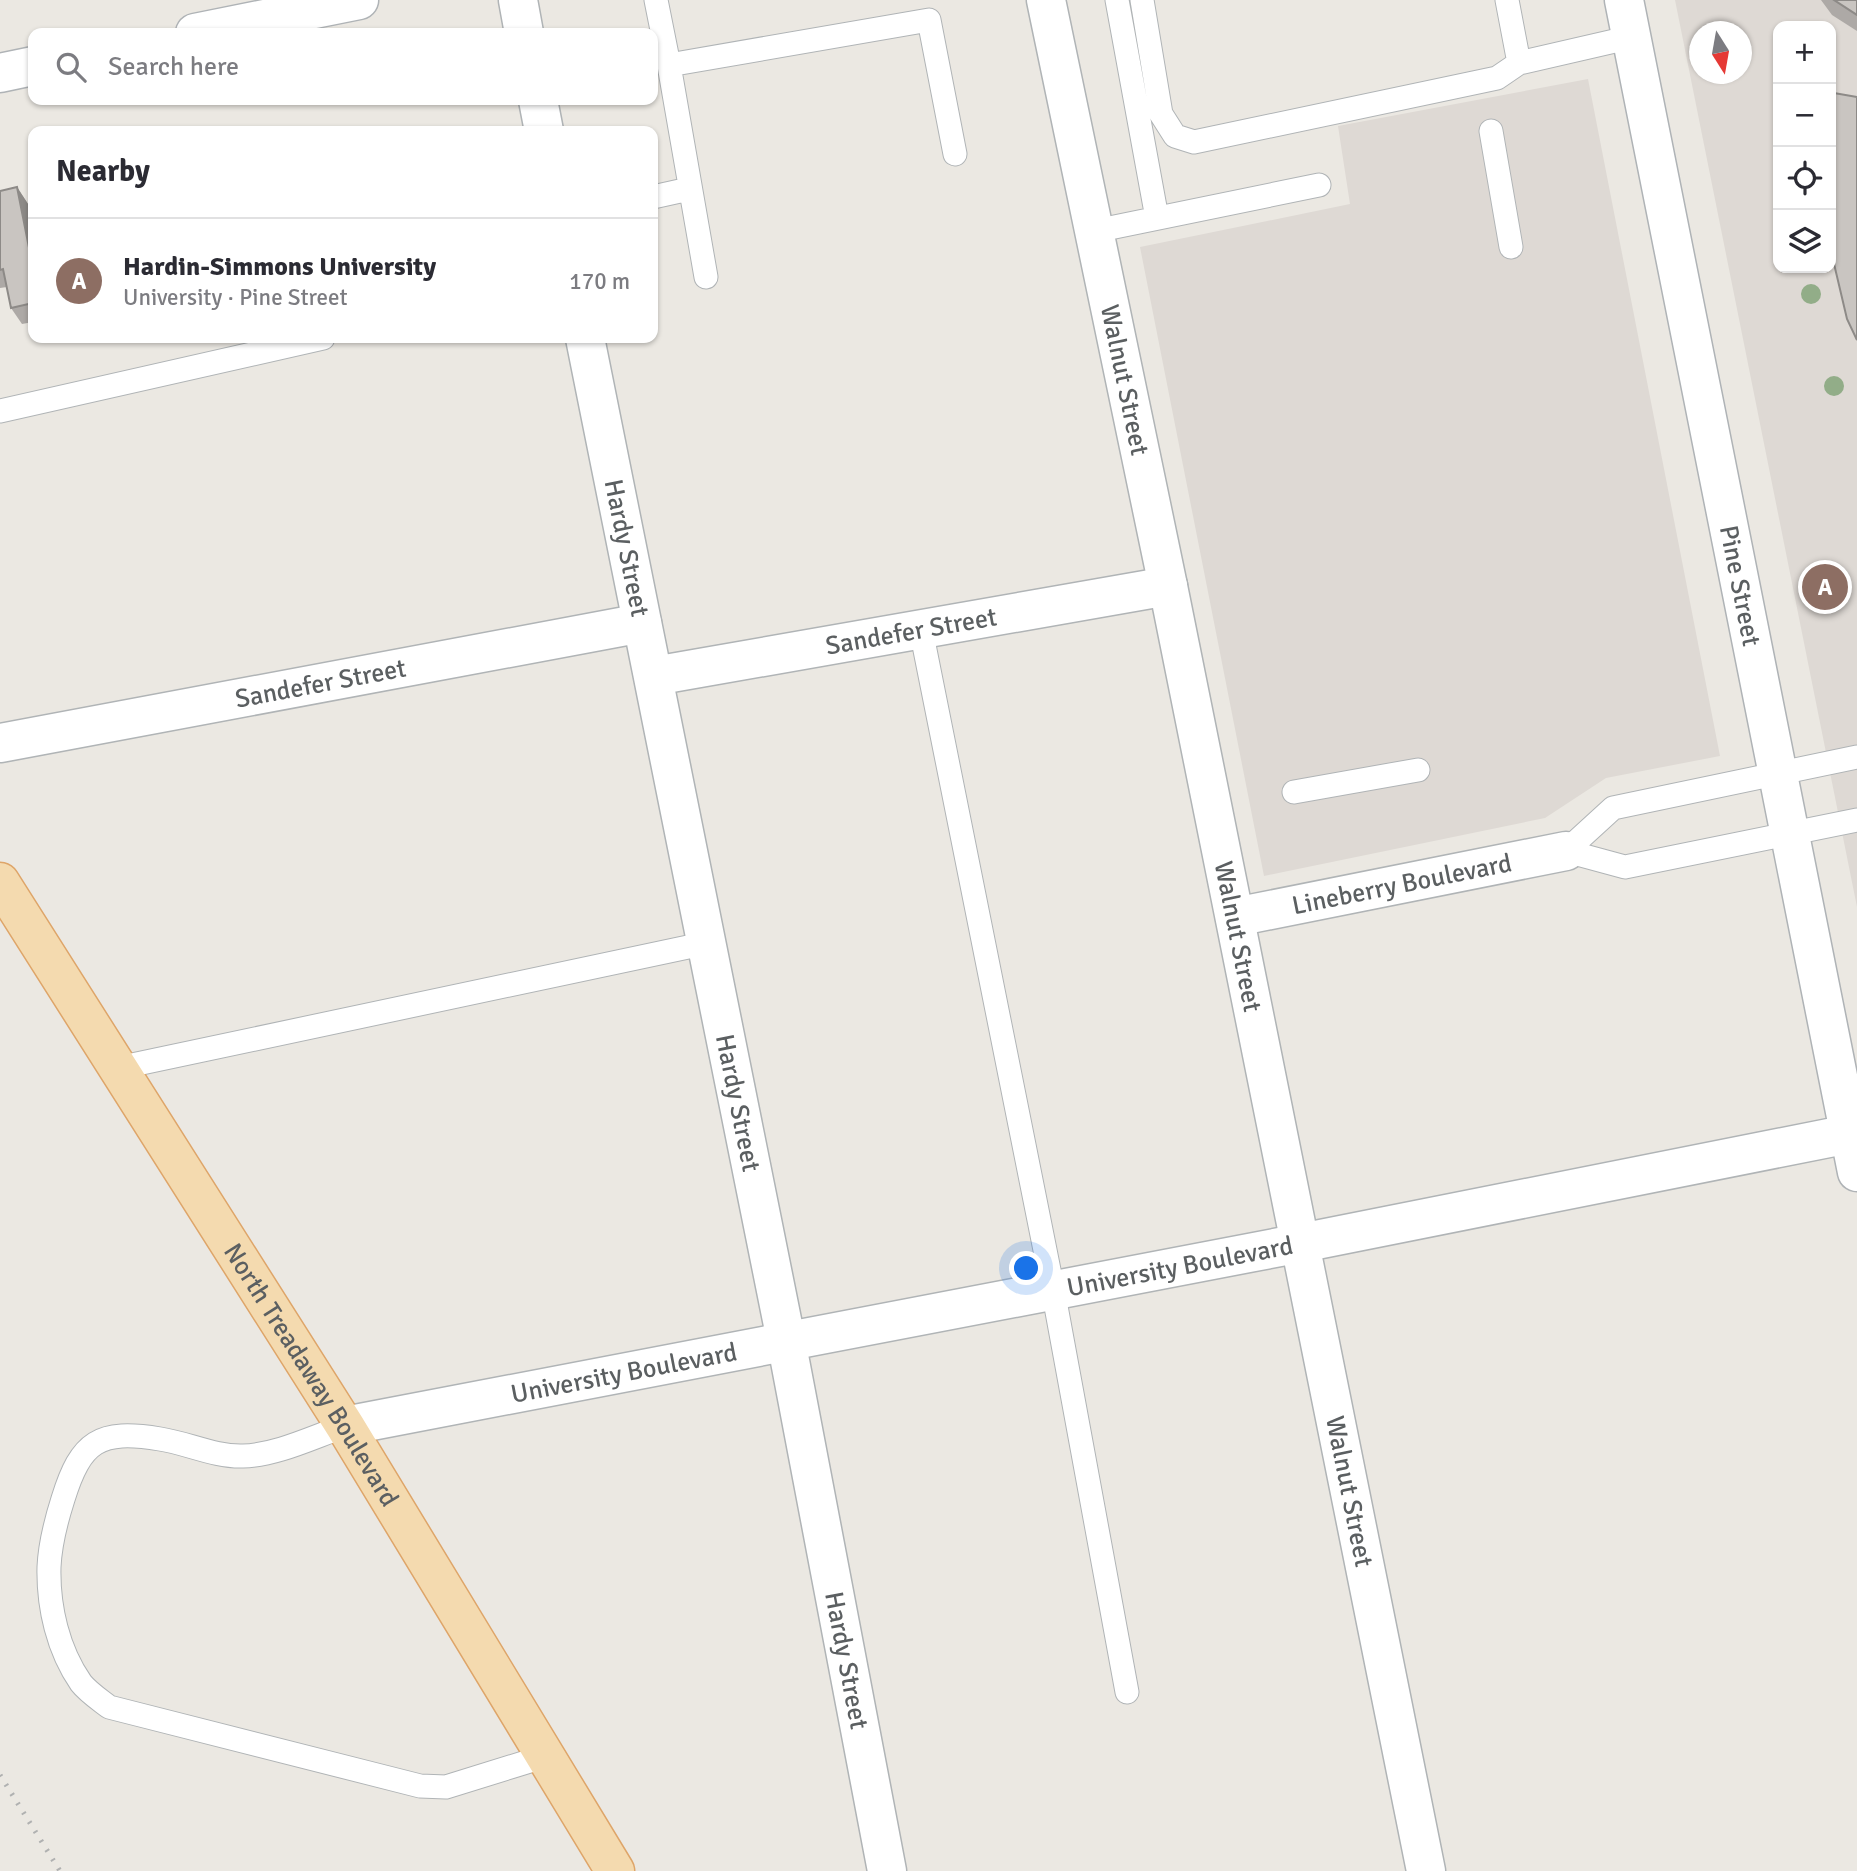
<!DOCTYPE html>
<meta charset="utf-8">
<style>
:root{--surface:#fff;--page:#f7f7f7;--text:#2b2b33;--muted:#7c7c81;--line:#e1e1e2;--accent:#db2777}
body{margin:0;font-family:Signika,sans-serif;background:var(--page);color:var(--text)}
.controls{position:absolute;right:21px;top:21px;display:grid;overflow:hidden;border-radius:14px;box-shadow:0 2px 5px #0004}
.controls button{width:63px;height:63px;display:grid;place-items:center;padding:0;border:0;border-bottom:2px solid var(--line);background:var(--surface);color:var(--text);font:35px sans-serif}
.compass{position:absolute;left:1689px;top:21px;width:63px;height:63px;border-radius:50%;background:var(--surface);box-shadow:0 2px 5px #0004;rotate:169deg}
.you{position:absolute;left:1027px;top:1269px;width:24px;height:24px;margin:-18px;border:5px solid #fff;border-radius:50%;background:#1a73e8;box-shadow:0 0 0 10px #1a73e833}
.badge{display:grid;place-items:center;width:46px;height:46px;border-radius:50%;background:var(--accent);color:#fff;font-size:23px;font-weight:700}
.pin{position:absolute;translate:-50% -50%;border:4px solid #fff;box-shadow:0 2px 7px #0006}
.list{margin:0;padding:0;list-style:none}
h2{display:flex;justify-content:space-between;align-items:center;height:91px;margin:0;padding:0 28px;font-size:30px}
h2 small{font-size:23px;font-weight:400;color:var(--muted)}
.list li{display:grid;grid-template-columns:46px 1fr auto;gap:21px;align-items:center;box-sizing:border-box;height:126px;padding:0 28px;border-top:2px solid var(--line)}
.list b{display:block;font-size:26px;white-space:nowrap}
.list p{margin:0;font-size:23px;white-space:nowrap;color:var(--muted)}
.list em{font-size:23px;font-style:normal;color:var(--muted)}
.icon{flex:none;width:38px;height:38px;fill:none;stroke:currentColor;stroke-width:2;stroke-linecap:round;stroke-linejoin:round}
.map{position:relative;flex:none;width:1857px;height:1871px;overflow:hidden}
.search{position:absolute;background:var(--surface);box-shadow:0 2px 5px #0004;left:28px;top:28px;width:630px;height:77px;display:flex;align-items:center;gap:18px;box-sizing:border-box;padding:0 24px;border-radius:14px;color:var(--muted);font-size:26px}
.panel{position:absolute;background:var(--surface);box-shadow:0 2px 5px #0004;left:28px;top:126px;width:630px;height:217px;border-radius:14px}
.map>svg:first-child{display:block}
.education{fill:#ded9d4;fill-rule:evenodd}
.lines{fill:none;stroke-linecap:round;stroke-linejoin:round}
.lane-casing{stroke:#b0b4b6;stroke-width:25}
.street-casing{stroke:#b0b4b6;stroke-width:41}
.secondary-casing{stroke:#afb3b6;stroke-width:41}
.primary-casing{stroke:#dea569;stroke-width:41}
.lane{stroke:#fff;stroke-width:23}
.street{stroke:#fff;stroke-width:38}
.secondary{stroke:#fff;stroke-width:38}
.primary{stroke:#f4daaf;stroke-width:38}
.rail{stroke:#b0b1b1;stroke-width:5;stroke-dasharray:2 9;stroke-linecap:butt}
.tree{fill:#92ad88}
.wall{fill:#ada9a6}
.shaded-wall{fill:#8d8a87}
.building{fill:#c9c5c1;stroke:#8d8a87;stroke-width:2}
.labels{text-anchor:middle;stroke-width:7;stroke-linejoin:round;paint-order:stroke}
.street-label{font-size:26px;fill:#5b5f61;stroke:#fff}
</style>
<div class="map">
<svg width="1857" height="1871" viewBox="0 0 1857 1871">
<rect width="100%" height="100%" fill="#ebe8e2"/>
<path class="education" d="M1675 0H1857V907ZM1778 26H1831V268H1778ZM1700 32H1742V74H1700Z
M1588 79 1720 756 1606 778 1545 818 1264 876 1140 247 1350 204 1338 126Z"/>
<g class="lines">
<g class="lane-casing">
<path id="lane" d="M656 0 669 65
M1117 0 1157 218
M1142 0 1161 114 1175 136 1194 142 1497 78 1519 63 1632 37
M1507 0 1519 63
M1491 131 1511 247
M653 197 689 189
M1095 231 1319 185
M706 277 669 65 929 20 955 154
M0 411 323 338
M921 630 1053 1290 1127 1692
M1294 792 1418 770
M1566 851 1613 808 1857 757
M1566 851 1625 867 1857 820
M118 1068 707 943
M345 1426C313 1437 277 1455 243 1456 215 1457 187 1443 160 1439 99 1429 81 1441 63 1499 56 1521 50 1544 49 1567 48 1607 58 1650 81 1683 88 1692 100 1700 109 1707L420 1786 446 1787 546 1756"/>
</g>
<g class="street-casing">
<g id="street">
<path d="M518 0 524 33"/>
<path id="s1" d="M1046 0 1168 586 1426 1871"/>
<path d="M538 100 544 131"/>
<path id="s2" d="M585 338 786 1340 887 1871"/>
<path id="s3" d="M654 676 1168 586"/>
<path id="s4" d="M0 743 642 623"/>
<path id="s5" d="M1235 917 1566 851"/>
<path id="s6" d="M345 1426 1301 1243 1849 1134"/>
</g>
</g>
<g class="secondary-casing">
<g id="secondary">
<path id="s7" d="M1624 0 1857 1172"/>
<path d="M195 33 359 0"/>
<path d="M0 73 33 66"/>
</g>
</g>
<g class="primary-casing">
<g id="primary">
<path id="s8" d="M0 882 345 1426 615 1871"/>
</g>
</g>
<use href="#lane" class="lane"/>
<use href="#street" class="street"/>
<use href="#secondary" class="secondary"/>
<use href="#primary" class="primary"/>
<path class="rail" d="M0 1775 60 1871"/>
</g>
<g class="tree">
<circle cx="1811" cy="294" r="10"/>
<circle cx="1834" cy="386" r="10"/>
</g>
<path class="wall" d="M1821 0H1857V31L1832 15Z
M17 187 28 204 33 228V322L22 324 11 308 7 287 0 288V191Z"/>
<path class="shaded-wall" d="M17 187 28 204 33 228V268Z"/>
<path class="building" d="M1834 0H1857V15Z
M1834 93 1857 97V340L1847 319 1831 251V105Z
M17 187 33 268V303L11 308 3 269 0 270V191Z"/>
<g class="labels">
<g class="street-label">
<text dy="9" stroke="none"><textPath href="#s1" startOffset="388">Walnut Street</textPath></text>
<text dy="9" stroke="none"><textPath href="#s2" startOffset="214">Hardy Street</textPath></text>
<text dy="9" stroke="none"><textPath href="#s7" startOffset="597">Pine Street</textPath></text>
<text dy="9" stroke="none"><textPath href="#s3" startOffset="261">Sandefer Street</textPath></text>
<text dy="9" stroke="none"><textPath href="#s4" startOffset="326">Sandefer Street</textPath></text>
<text dy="9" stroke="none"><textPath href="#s5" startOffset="170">Lineberry Boulevard</textPath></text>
<text dy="9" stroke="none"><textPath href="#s1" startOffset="956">Walnut Street</textPath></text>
<text dy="9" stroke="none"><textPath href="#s2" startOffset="780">Hardy Street</textPath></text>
<text dy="9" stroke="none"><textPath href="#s6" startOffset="850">University Boulevard</textPath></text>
<text dy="9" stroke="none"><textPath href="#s6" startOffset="284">University Boulevard</textPath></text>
<text dy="9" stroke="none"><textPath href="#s8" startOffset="583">North Treadaway Boulevard</textPath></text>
<text dy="9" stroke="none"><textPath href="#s1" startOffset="1522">Walnut Street</textPath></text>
<text dy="9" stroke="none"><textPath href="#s2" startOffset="1348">Hardy Street</textPath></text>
</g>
</g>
</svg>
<div class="controls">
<button>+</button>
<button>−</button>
<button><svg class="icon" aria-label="locate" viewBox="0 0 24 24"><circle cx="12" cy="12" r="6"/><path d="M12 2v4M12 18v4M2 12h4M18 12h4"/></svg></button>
<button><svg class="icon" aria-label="layers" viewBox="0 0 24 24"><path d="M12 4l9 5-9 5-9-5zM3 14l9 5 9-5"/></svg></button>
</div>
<svg class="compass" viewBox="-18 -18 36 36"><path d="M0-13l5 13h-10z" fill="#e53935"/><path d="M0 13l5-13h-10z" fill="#7c7c81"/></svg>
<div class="you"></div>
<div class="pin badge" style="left:1825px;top:587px;background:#8d6e63">A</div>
<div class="search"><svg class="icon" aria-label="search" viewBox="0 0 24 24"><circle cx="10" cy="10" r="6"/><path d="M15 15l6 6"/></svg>Search here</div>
<section class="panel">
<h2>Nearby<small></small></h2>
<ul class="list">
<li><span class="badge" style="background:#8d6e63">A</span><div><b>Hardin-Simmons University</b><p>University · Pine Street</p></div><em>170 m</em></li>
</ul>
</section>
</div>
